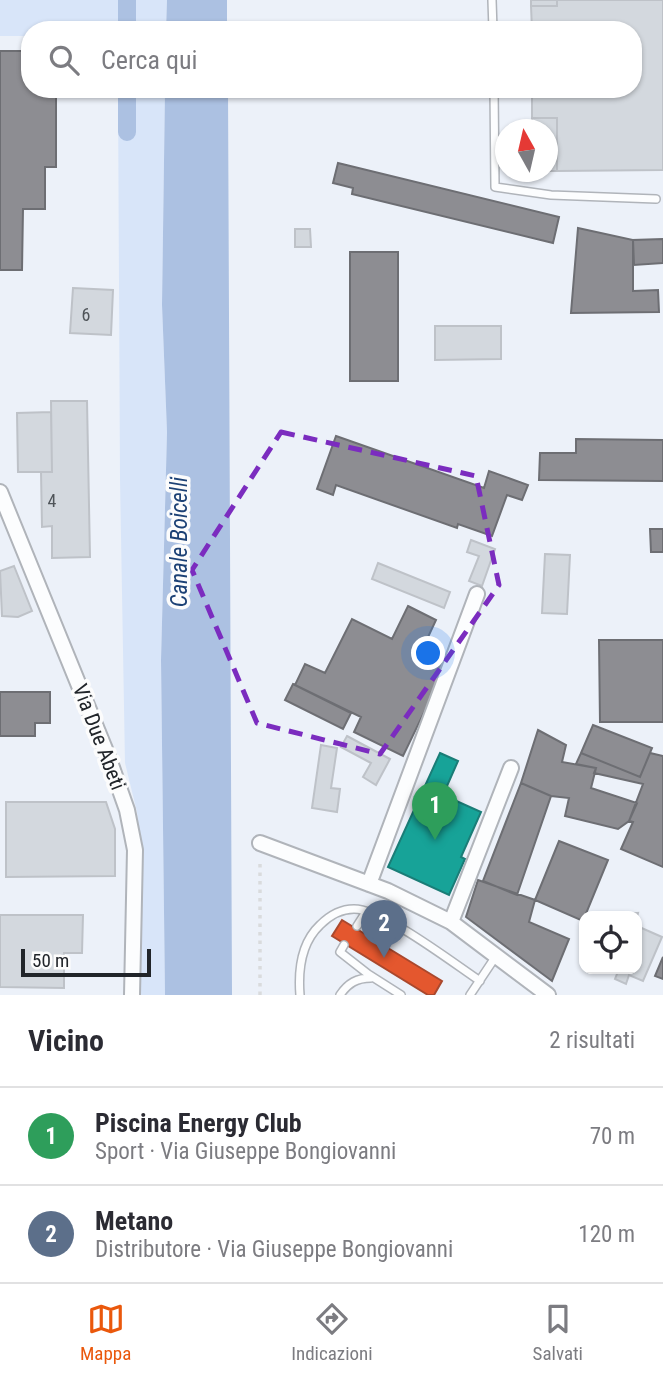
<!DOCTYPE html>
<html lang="it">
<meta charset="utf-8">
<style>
:root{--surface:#fff;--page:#f7f7f7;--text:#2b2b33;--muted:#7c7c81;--line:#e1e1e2;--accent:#ea580c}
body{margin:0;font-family:"Roboto Condensed",sans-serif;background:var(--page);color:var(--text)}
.controls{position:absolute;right:21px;bottom:21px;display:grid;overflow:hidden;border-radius:14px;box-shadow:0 2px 5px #0004}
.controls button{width:63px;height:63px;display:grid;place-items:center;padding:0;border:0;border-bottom:2px solid var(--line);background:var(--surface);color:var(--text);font:35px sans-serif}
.compass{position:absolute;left:495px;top:119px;width:63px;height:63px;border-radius:50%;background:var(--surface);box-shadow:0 2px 5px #0004;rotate:352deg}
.scale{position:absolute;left:21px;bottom:18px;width:130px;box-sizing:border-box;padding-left:7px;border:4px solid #21252a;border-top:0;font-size:19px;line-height:24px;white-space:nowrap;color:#21252a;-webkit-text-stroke:5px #fcfcfc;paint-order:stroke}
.you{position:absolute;left:429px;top:654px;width:24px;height:24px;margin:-18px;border:5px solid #fff;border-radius:50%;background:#1a73e8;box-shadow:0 0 0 10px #1a73e833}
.badge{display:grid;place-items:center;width:46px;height:46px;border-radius:50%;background:var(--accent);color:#fff;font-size:23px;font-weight:700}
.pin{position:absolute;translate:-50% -58px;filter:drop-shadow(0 2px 4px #0008)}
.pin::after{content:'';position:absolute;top:37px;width:24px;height:21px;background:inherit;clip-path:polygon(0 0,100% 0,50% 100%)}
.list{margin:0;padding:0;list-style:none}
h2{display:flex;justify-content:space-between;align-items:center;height:91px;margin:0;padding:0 28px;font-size:30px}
h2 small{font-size:23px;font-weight:400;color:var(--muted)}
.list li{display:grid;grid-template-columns:46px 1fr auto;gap:21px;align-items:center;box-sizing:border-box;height:98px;padding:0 28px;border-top:2px solid var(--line)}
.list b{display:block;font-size:26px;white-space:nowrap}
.list p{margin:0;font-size:23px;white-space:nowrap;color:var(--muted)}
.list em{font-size:23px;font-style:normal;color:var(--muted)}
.icon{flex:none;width:38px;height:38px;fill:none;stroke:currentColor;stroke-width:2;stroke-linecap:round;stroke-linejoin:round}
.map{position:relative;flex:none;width:663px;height:995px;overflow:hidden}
.search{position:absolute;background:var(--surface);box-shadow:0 2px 5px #0004;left:21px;right:21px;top:21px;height:77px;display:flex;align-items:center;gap:18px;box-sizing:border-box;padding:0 24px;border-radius:28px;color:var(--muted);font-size:26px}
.sheet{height:287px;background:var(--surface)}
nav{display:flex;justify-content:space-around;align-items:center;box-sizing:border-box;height:98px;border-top:2px solid var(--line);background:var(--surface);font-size:19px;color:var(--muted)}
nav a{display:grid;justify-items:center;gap:4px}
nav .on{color:var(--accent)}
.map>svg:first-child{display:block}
.green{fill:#d8e5f9}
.water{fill:#acc1e2}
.shops{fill:#e4572e;stroke:#aa482d;stroke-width:2}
.public{fill:#17a398;stroke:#1a7d77;stroke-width:2}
.industry{fill:#8d8d92;stroke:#6d6e73;stroke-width:2}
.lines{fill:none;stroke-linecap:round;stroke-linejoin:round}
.canal{stroke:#acc1e2;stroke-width:18}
.building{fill:#d3d8de;stroke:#bec2c8;stroke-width:2}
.lane-casing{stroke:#b0b4ba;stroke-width:10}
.street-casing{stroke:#b0b4ba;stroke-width:18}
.path{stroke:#d9dbdd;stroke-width:3.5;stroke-dasharray:3.5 5;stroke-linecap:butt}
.lane{stroke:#fcfdfe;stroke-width:7}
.street{stroke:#fcfdfe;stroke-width:14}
.marked{fill:none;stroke:#7b2cbf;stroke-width:5;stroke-dasharray:14 9;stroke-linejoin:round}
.labels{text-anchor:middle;stroke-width:7;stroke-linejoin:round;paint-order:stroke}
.number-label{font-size:18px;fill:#4f5459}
.street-label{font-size:21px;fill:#21252a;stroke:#fcfcfc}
.water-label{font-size:23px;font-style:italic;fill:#1c4175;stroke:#fcfcfc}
</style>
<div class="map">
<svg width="663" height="995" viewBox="0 0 663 995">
<rect width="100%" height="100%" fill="#ecf1f9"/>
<path class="green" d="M0 0H167L166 30H30V36H0Z
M118 89H165L162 305 167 432 161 660 165 995H139L140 843 137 812 125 763 120 479Z"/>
<path class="water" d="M167 0H227V30H166Z
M165 89H228L232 995H165L161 660 167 432 162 305Z"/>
<path class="shops" d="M342 920 442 981 434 995H428L332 936Z"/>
<path class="public" d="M440 753 458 761 443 795 481 812 461 857 465 859 449 895 388 867Z"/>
<path class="industry" d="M0 51H30V89H56V167H45V209H23L22 270H0Z
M338 163 559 217 553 243 352 194 353 188 333 183Z
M578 228 633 240V291L658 290 659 312 571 313Z
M663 239V263L634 265 633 240Z
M350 252H398V381H350Z
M336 436 484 488 489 471 528 485 522 500 507 495 492 536 458 524 457 528 336 485 333 495 317 489Z
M576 439 663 440V481L539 480 540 453H576Z
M650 529H663V552H651Z
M408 606 436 620 422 650 448 663 403 756 354 732 361 717 295 685 305 664 325 673 352 619 392 639Z
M599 640H663V722H600Z
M293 684 351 713 343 729 285 700Z
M0 692H50V723H35V736H0Z
M593 725 652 748 640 777 581 753Z
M538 730 566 745 562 762 596 768 591 788 637 803 629 821 618 829 565 816 569 798 551 796 521 783Z
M581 753 640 777 650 753 663 756V867L621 849 633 822 629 821 643 784 594 773 596 768 576 764Z
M521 783 551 796 517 895 483 881Z
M559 841 608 860 583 921 535 900Z
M478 880 535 900 529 922 569 939 552 981 466 917Z
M663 957V979L655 976Z"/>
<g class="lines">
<path class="canal" d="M127 0V30
M127 89V132"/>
</g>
<path class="building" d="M531 0H557V6H531Z
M557 0H663V170L557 171V118H532V89H633V30H532L531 6H557Z
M532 118H557V171H548V130H532Z
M295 229H310L311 247H295Z
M73 288 113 290 111 335 70 333Z
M435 326H501V359L435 360Z
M51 401H87L90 557 52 558V526L42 527 41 472H52Z
M51 412 52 472H18L17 413Z
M471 540 495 549 482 586 469 581 479 556 467 552Z
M545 554 570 555 567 614 542 613Z
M378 563 450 592 444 608 372 579Z
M14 566 32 611 18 617 2 616 0 571Z
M347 736 390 759 376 785 363 777 371 763 341 747Z
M321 745 337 748 331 788 340 789 337 812 312 808Z
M6 802H106L115 829V876L6 877Z
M638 913 637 917 607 916Z
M0 915H83L82 953H64V988L0 987Z
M637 926 662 937 643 981 629 975 626 984 615 979 619 969H637Z"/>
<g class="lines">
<g class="lane-casing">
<path id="lane" d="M492 0 493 30
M494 89 495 187 551 195 656 199
M357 926 366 912
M344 945 340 952 368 974 401 995
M300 995C298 970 301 943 320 925 329 916 341 909 354 909 383 909 453 963 480 981
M340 995C348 983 357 978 371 978
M470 995 496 956"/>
</g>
<g class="street-casing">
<path id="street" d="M0 492 109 759 127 810 135 850 132 995
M260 843 388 891 451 922 548 995
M369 884 477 594
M451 922 511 768"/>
</g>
<path class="path" d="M260 995V859"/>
<use href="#lane" class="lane"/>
<use href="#street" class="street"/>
</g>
<path class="marked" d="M281 432 476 476 499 585 380 754 257 723 192 570Z"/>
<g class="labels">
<g class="number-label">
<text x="86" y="321">6</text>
<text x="52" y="507">4</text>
</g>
<g class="street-label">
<text transform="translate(99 737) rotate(69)" y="7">Via Due Abeti</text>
</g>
<g class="water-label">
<text transform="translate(179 542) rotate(-90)" y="8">Canale Boicelli</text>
</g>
</g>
</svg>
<div class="controls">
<button><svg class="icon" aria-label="locate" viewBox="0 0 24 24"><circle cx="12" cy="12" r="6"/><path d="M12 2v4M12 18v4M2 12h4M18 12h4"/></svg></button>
</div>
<svg class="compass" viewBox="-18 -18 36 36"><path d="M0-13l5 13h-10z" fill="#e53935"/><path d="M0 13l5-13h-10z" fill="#7c7c81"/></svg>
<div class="scale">50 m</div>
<div class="you"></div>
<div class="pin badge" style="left:435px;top:840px;background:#2e9e5b">1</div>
<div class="pin badge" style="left:384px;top:958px;background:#5c6f8a">2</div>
<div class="search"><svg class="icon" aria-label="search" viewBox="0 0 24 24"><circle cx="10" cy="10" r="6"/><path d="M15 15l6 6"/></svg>Cerca qui</div>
</div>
<section class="sheet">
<h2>Vicino<small>2 risultati</small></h2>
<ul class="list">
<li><span class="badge" style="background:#2e9e5b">1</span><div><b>Piscina Energy Club</b><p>Sport · Via Giuseppe Bongiovanni</p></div><em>70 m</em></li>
<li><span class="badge" style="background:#5c6f8a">2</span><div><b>Metano</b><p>Distributore · Via Giuseppe Bongiovanni</p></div><em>120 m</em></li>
</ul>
</section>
<nav>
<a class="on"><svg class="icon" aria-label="map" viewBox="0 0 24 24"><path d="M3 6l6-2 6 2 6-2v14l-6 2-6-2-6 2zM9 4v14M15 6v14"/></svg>Mappa</a>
<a><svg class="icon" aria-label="directions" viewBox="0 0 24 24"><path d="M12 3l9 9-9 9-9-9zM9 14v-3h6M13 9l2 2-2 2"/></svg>Indicazioni</a>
<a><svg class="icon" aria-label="saved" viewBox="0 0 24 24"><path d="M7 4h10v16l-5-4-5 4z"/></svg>Salvati</a>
</nav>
